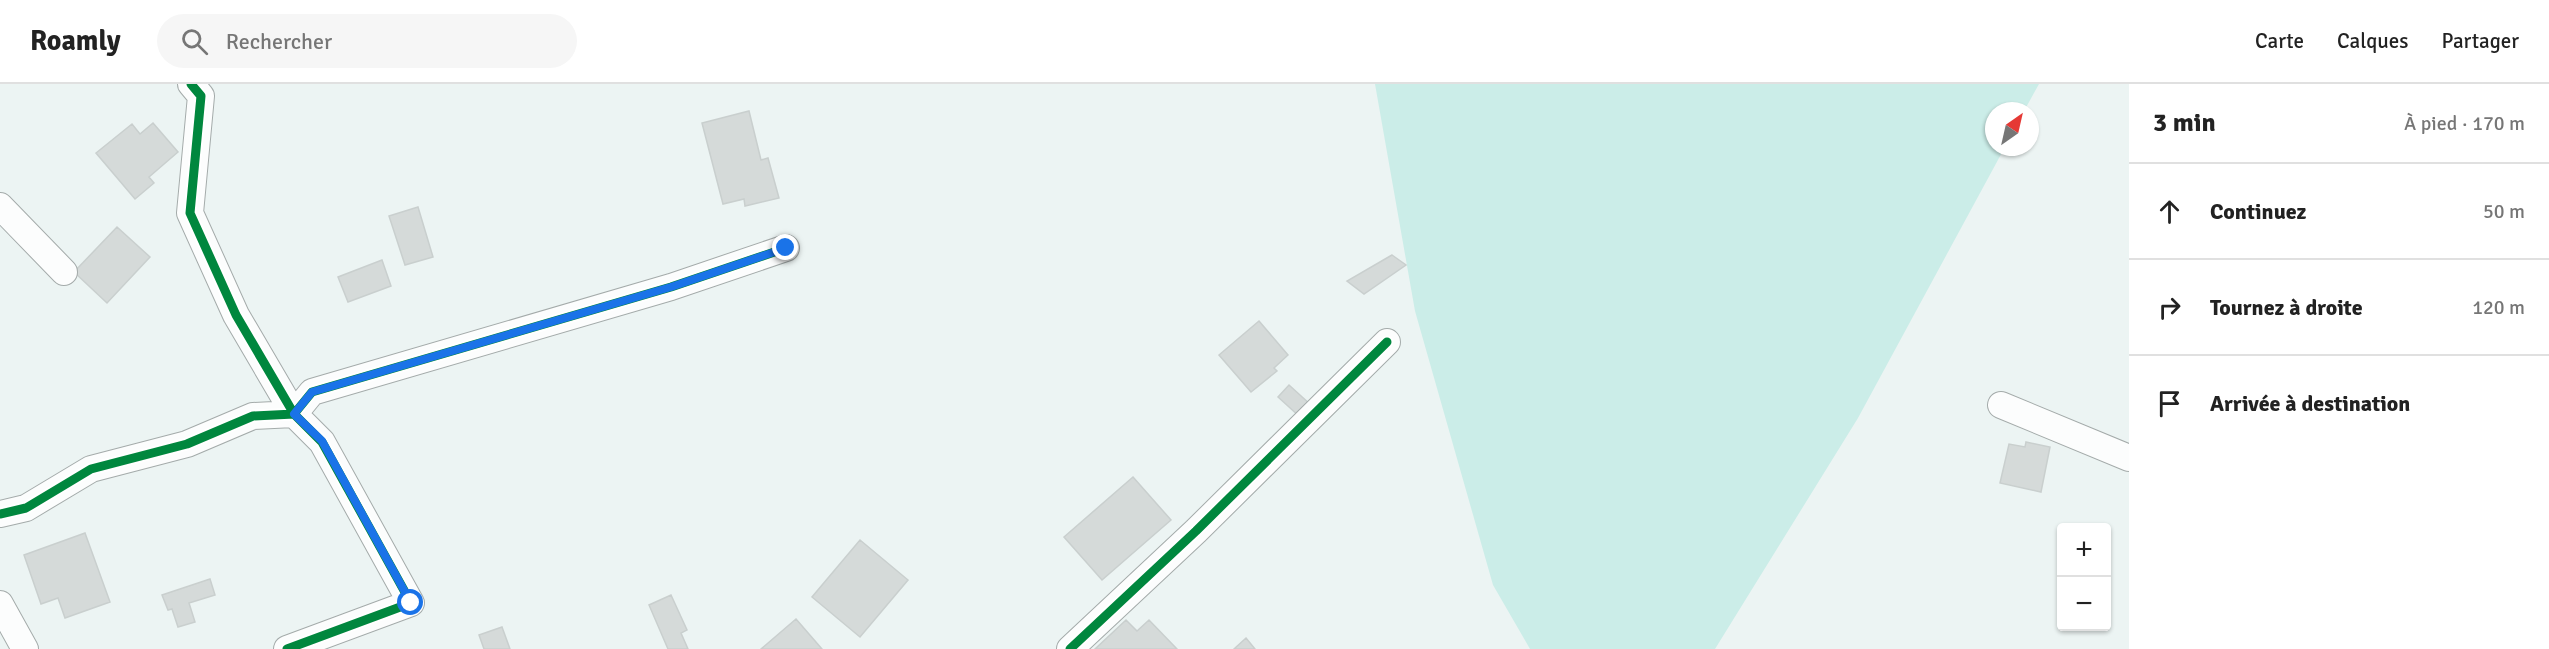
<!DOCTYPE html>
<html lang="fr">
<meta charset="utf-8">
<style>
:root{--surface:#fff;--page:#f6f6f6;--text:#222;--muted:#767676;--line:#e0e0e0}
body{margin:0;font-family:Signika,sans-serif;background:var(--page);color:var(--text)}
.controls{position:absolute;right:18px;bottom:18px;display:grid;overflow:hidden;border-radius:6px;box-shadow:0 2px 4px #0004}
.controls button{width:54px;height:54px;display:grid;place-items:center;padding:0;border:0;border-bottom:2px solid var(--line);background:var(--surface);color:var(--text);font:30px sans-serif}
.compass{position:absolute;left:1985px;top:18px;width:54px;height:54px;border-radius:50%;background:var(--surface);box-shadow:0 2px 4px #0004;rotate:34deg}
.stop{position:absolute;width:18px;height:18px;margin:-14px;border:4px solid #1a73e8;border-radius:50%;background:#fff}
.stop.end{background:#1a73e8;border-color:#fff;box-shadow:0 2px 6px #0008}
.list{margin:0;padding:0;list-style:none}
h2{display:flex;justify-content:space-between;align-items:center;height:78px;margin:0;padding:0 24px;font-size:26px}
h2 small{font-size:20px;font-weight:400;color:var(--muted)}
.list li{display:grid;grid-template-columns:39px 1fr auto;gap:18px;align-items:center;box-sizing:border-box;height:96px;padding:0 24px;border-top:2px solid var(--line)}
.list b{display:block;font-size:22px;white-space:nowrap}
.list em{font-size:20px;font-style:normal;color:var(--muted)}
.icon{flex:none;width:33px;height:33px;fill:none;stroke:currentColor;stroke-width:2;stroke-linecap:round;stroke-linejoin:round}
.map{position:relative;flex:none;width:2129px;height:565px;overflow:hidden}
header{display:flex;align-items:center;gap:36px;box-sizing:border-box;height:84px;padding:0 30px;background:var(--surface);border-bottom:2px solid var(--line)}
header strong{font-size:28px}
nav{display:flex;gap:33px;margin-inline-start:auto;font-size:21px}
.search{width:420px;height:54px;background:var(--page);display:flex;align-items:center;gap:15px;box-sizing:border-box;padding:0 21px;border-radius:33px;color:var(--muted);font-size:22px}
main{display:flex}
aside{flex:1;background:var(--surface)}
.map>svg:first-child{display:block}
.green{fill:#cbede8}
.building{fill:#d5dad9;stroke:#c9cfce;stroke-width:1.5}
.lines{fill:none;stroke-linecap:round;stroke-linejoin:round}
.street-casing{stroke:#a4abaa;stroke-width:28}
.street{stroke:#fcfdfd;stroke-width:26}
.cycleway-casing{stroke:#fff;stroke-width:13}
.cycleway{stroke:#00873e;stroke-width:9}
.route{stroke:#1a73e8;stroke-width:8}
</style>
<header>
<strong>Roamly</strong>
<div class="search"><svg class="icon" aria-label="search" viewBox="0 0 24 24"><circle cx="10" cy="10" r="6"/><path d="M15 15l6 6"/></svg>Rechercher</div>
<nav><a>Carte</a><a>Calques</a><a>Partager</a></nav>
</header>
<main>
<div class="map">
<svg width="2129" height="565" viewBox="0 0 2129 565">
<rect width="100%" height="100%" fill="#ecf4f3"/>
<path class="green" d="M1375 0H2039L2024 27H1994V63H2005L1858 334 1715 565H1530L1493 501 1415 227Z"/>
<path class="building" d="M749 27 761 76 768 74 779 114 745 122 744 115 723 120 702 39Z
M153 39 178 68 149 93 154 99 135 115 96 69 132 40 140 50Z
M418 123 433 173 405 181 389 132Z
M117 143 150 173 107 219 74 188Z
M1392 171 1406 181 1364 210 1347 197Z
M382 176 391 202 348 218 338 193Z
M1259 237 1288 271 1274 284 1277 287 1251 308 1219 271Z
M1289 301 1311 321 1300 333 1278 313Z
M2026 358 2050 363 2041 408 2000 399 2009 360 2025 363Z
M1133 393 1171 436 1102 496 1064 453Z
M85 449 110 518 65 534 58 514 41 520 24 471Z
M860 456 908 496 860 553 812 513Z
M210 495 215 511 189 519 195 538 178 543 172 525 168 526 162 511Z
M671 511 687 546 681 549 688 565H668L649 521Z
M796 535 822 565H761Z
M1126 536 1137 547 1149 536 1177 565H1095Z
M502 543 510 565H484L479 551Z
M1246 554 1255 565H1234Z"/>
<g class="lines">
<g class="street-casing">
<path id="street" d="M191 0 201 12 190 129 236 231 294 330 312 308 671 203 786 164
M0 122 64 188
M2001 321 2129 374
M0 430 26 424 91 385 187 360 253 332 294 330 322 358 411 519 287 565
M0 520 25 565
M1070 565 1196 447 1387 258"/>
</g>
<use href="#street" class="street"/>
<g class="cycleway-casing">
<path id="cycleway" d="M191 0 201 12 190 129 236 231 294 330 312 308 671 203 786 164
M0 430 26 424 91 385 187 360 253 332 294 330 322 358 411 519 287 565
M1070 565 1196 447 1387 258"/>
</g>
<use href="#cycleway" class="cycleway"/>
</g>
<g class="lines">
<path class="route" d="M411 519 322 357 294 330 312 308 671 203 786 164"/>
</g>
</svg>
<div class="controls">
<button>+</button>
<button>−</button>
</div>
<svg class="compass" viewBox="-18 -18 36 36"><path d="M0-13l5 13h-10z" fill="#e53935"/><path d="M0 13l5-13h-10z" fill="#767676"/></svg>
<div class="stop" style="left:411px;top:519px"></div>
<div class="stop end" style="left:786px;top:164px"></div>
</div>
<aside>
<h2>3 min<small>À pied · 170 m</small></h2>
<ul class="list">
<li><svg class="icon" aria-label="ahead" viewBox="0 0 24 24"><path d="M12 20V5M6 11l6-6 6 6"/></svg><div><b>Continuez</b></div><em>50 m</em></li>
<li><svg class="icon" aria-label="right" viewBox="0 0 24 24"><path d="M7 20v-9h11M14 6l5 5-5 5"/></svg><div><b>Tournez à droite</b></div><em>120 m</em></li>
<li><svg class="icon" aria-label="arrive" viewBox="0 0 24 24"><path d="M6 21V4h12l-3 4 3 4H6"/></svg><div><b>Arrivée à destination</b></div></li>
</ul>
</aside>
</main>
